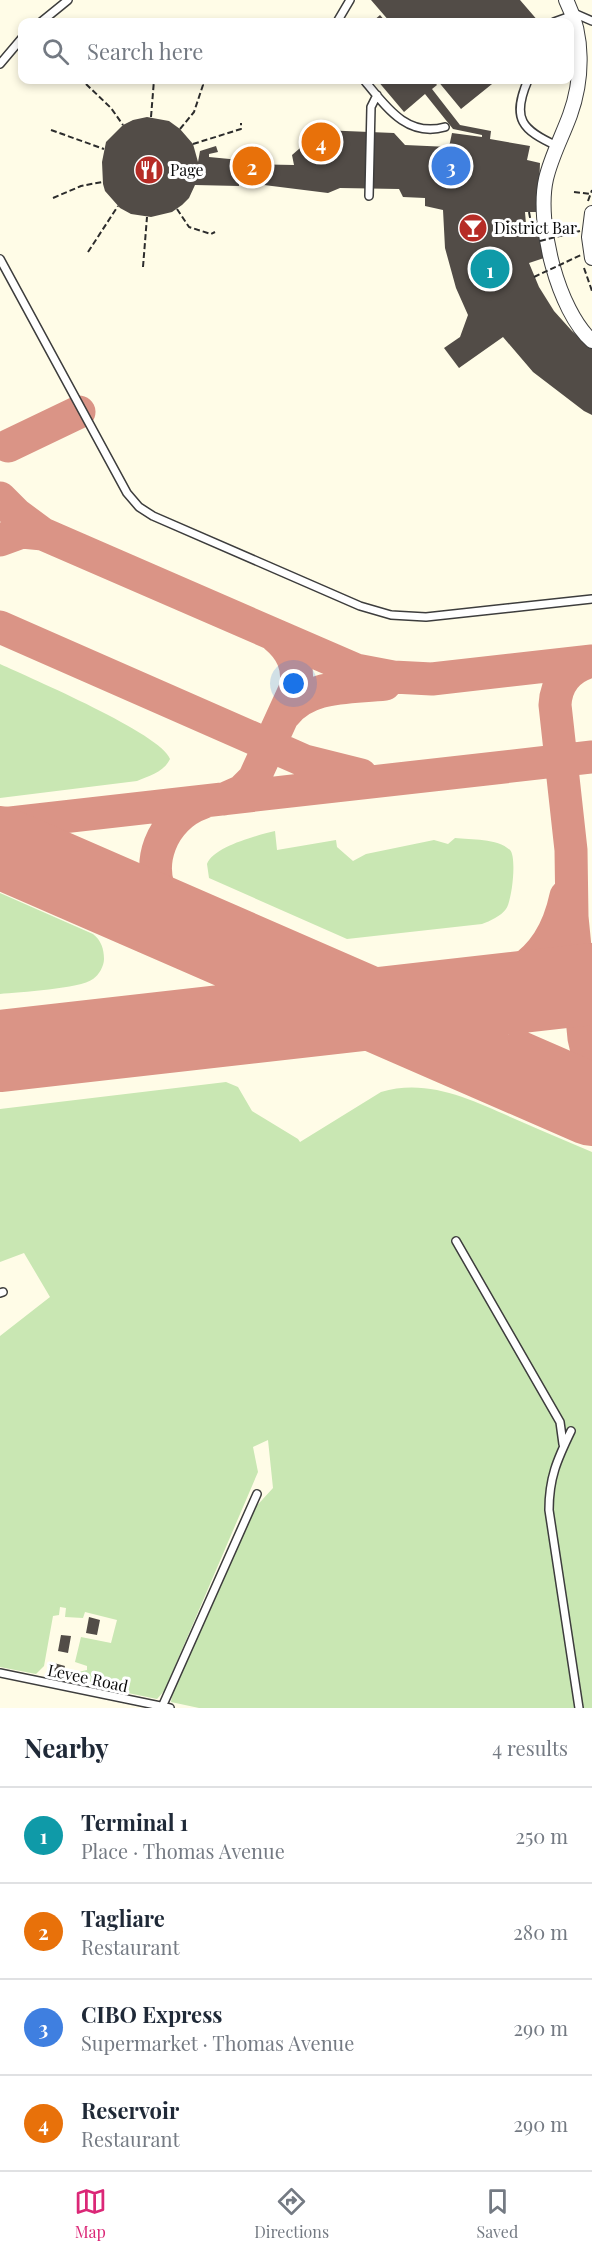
<!DOCTYPE html>
<meta charset="utf-8">
<style>
:root{--surface:#fff;--page:#f2f2f3;--text:#1f2937;--muted:#747a83;--line:#e0e1e3;--accent:#db2777}
body{margin:0;font-family:"Playfair Display",serif;background:var(--page);color:var(--text)}
.you{position:absolute;left:294px;top:684px;width:21px;height:21px;margin:-15px;border:4px solid #fff;border-radius:50%;background:#1a73e8;box-shadow:0 0 0 9px #1a73e833}
.badge{display:grid;place-items:center;width:39px;height:39px;border-radius:50%;background:var(--accent);color:#fff;font-size:20px;font-weight:700}
.pin{position:absolute;translate:-50% -50%;border:3px solid #fff;box-shadow:0 2px 6px #0006}
.list{margin:0;padding:0;list-style:none}
h2{display:flex;justify-content:space-between;align-items:center;height:78px;margin:0;padding:0 24px;font-size:26px}
h2 small{font-size:20px;font-weight:400;color:var(--muted)}
.list li{display:grid;grid-template-columns:39px 1fr auto;gap:18px;align-items:center;box-sizing:border-box;height:96px;padding:0 24px;border-top:2px solid var(--line)}
.list b{display:block;font-size:22px;white-space:nowrap}
.list p{margin:0;font-size:20px;white-space:nowrap;color:var(--muted)}
.list em{font-size:20px;font-style:normal;color:var(--muted)}
.icon{flex:none;width:33px;height:33px;fill:none;stroke:currentColor;stroke-width:2;stroke-linecap:round;stroke-linejoin:round}
.map{position:relative;flex:none;width:592px;height:1708px;overflow:hidden}
.search{position:absolute;background:var(--surface);box-shadow:0 3px 9px #0003;left:18px;right:18px;top:18px;height:66px;display:flex;align-items:center;gap:15px;box-sizing:border-box;padding:0 21px;border-radius:12px;color:var(--muted);font-size:22px}
.sheet{height:462px;background:var(--surface)}
nav{display:flex;justify-content:space-around;align-items:center;box-sizing:border-box;height:84px;border-top:2px solid var(--line);background:var(--surface);font-size:16px;color:var(--muted)}
nav a{display:grid;justify-items:center;gap:3px}
nav .on{color:var(--accent)}
.map>svg:first-child{display:block}
.green{fill:#c9e7b3}
.lines{fill:none;stroke-linecap:round;stroke-linejoin:round}
.taxiway{stroke:#da9486;stroke-width:33}
.runway{stroke:#da9486;stroke-width:82}
.building{fill:#524c47}
.lane-casing{stroke:#3d3d3d;stroke-width:10}
.street-casing{stroke:#3d3d3d;stroke-width:16}
.path{stroke:#2c2c2c;stroke-width:2;stroke-dasharray:6 3;stroke-linecap:butt}
.lane{stroke:#fff;stroke-width:7}
.street{stroke:#fff;stroke-width:14}
.path-bridge{stroke:#2c2c2c;stroke-width:2;stroke-dasharray:6 3;stroke-linecap:butt}
.labels{text-anchor:middle;stroke-width:6;stroke-linejoin:round;paint-order:stroke}
.poi-label{font-size:16px;fill:#0a0a0a;stroke:#fff;text-anchor:start}
.street-label{font-size:16px;fill:#0a0a0a;stroke:#fff}
</style>
<div class="map">
<svg width="592" height="1708" viewBox="0 0 592 1708">
<rect width="100%" height="100%" fill="#fffce7"/>
<path class="green" d="M0 664C30 678 162 734 170 759 164 772 149 776 137 781L0 798Z
M275 831 277 850 336 840 337 847 353 861 366 854 434 840 448 844 455 838C471 840 497 838 510 850 517 857 512 901 506 909 501 916 490 921 482 924L347 939 209 878 207 864C213 847 258 835 275 831Z
M0 893 93 934C101 940 104 949 104 959 104 966 99 975 93 979 80 989 19 992 0 994Z
M226 1082 238 1087 252 1111 298 1139 300 1142 381 1092C428 1078 472 1100 515 1119 540 1130 566 1141 592 1152V1708H199L171 1702 173 1690 250 1513 273 1488 268 1440 253 1447 258 1472 169 1680 165 1690 157 1699 75 1682 78 1672 87 1670V1666L75 1662 81 1637 111 1643 117 1620 85 1612 83 1618 65 1617 66 1608 60 1607 59 1615 53 1616 44 1666 36 1674 0 1667V1336L50 1297 24 1253 0 1262V1109Z"/>
<g class="lines">
<path class="taxiway" d="M8 446 79 412
M0 498 16 514 43 534 356 670 393 677 432 679 592 661
M0 540 22 532 43 534
M0 627 305 761 361 775
M589 662C569 668 556 683 555 705L571 850 572 917 584 1038 592 1073
M285 714C308 684 350 688 385 684
M224 799 242 791 254 779 296 687C299 666 292 650 275 636
M0 824 592 757
M201 934C188 925 175 917 166 903 142 866 162 817 202 803
M435 1001C502 985 550 971 566 896"/>
<path class="runway" d="M0 847 592 1105
M0 1051 592 984"/>
</g>
<path class="building" d="M371 0H520L539 22H390Z
M380 15 386 22H372Z
M377 80H433L437 85 432 89 460 125 491 131 490 139 530 146 527 160 540 163 538 212H525L526 224 539 222 540 226 537 227 543 251 547 257 529 263 539 287 554 311 572 331 592 348V415L584 411 533 372 503 337 459 368 444 348 460 337 468 315 456 288 445 248 443 210 425 206V198L403 197 399 189 340 188 328 193 239 182V186L195 185 189 198 182 205 172 212 151 217 131 214 120 208 105 191 103 184 102 162 106 142 123 125 133 120 147 117 169 121 180 129 193 144 198 162 200 151 216 146 218 152 209 154V157L240 160 241 164 294 165 292 155 321 130 394 133 405 145 449 147 452 133 482 137V135L453 129 425 94 404 112Z
M437 80H497L461 109Z
M89 1617 100 1620 97 1635 86 1633Z
M61 1635 71 1636 68 1653 58 1651Z
M54 1663 65 1666 62 1676 52 1673Z"/>
<g class="lines">
<g class="lane-casing">
<path id="lane" d="M41 22 68 0
M337 22 350 0
M554 22 576 14 592 21
M0 64 22 38
M364 80C385 105 406 138 445 127
M528 80C511 119 522 130 557 146
M369 196 371 107 377 95
M0 259 127 493 139 507 153 516 360 606 391 615 426 617 592 599
M456 1241 560 1422 563 1444
M0 1293 3 1292
M571 1431C557 1460 549 1478 549 1510L579 1708
M0 1673 170 1708
M162 1707 257 1494"/>
</g>
<g class="street-casing">
<path id="street" d="M566 0C584 35 583 79 570 115 562 137 551 157 546 179 536 223 558 311 592 341
M592 213 589 237 592 258"/>
</g>
<path class="path" d="M86 84 111 108 123 125
M151 117 154 80
M180 129 194 112 203 85 199 80
M51 130 104 149
M193 144 241 129V123
M574 192 590 194
M53 198 81 186 102 182
M588 201 592 190
M177 209 189 227 211 234 215 232
M529 212 531 223
M88 252 118 206
M143 267 147 217
M584 268 592 291"/>
<use href="#lane" class="lane"/>
<use href="#street" class="street"/>
<path class="path-bridge" d="M540 241 580 231
M534 277 581 255"/>
</g>
<defs>
<g id="restaurant-disc" transform="scale(1.5)"><circle r="9.5" fill="#b62c26" stroke="#fff"/><path d="M-5-6h1v4h1v-4h1v4h1v-4h1v5L-1.5 .5V6h-2V.5L-5-1ZM5-6V6H3V1.5H1.5Q1.5-4 5-6Z" fill="#fff"/></g>
<g id="bar-disc" transform="scale(1.5)"><circle r="9.5" fill="#b62c26" stroke="#fff"/><path d="M-6-5H6L.8 .8V4.5H3.5V6h-7V4.5H-.8V.8Z" fill="#fff"/></g>
</defs>
<g fill-rule="evenodd">
<use href="#restaurant-disc" x="149" y="170"/>
<use href="#bar-disc" x="473" y="228"/>
</g>
<g class="labels">
<g class="poi-label">
<text x="170" y="176">Page</text>
<text x="494" y="234">District Bar</text>
</g>
<g class="street-label">
<text transform="translate(88 1678) rotate(12)" y="6">Levee Road</text>
</g>
</g>
</svg>
<div class="you"></div>
<div class="pin badge" style="left:490px;top:269px;background:#0f9aa8">1</div>
<div class="pin badge" style="left:252px;top:166px;background:#e8710a">2</div>
<div class="pin badge" style="left:451px;top:166px;background:#3f7fe0">3</div>
<div class="pin badge" style="left:321px;top:142px;background:#e8710a">4</div>
<div class="search"><svg class="icon" aria-label="search" viewBox="0 0 24 24"><circle cx="10" cy="10" r="6"/><path d="M15 15l6 6"/></svg>Search here</div>
</div>
<section class="sheet">
<h2>Nearby<small>4 results</small></h2>
<ul class="list">
<li><span class="badge" style="background:#0f9aa8">1</span><div><b>Terminal 1</b><p>Place · Thomas Avenue</p></div><em>250 m</em></li>
<li><span class="badge" style="background:#e8710a">2</span><div><b>Tagliare</b><p>Restaurant</p></div><em>280 m</em></li>
<li><span class="badge" style="background:#3f7fe0">3</span><div><b>CIBO Express</b><p>Supermarket · Thomas Avenue</p></div><em>290 m</em></li>
<li><span class="badge" style="background:#e8710a">4</span><div><b>Reservoir</b><p>Restaurant</p></div><em>290 m</em></li>
</ul>
</section>
<nav>
<a class="on"><svg class="icon" aria-label="map" viewBox="0 0 24 24"><path d="M3 6l6-2 6 2 6-2v14l-6 2-6-2-6 2zM9 4v14M15 6v14"/></svg>Map</a>
<a><svg class="icon" aria-label="directions" viewBox="0 0 24 24"><path d="M12 3l9 9-9 9-9-9zM9 14v-3h6M13 9l2 2-2 2"/></svg>Directions</a>
<a><svg class="icon" aria-label="saved" viewBox="0 0 24 24"><path d="M7 4h10v16l-5-4-5 4z"/></svg>Saved</a>
</nav>
